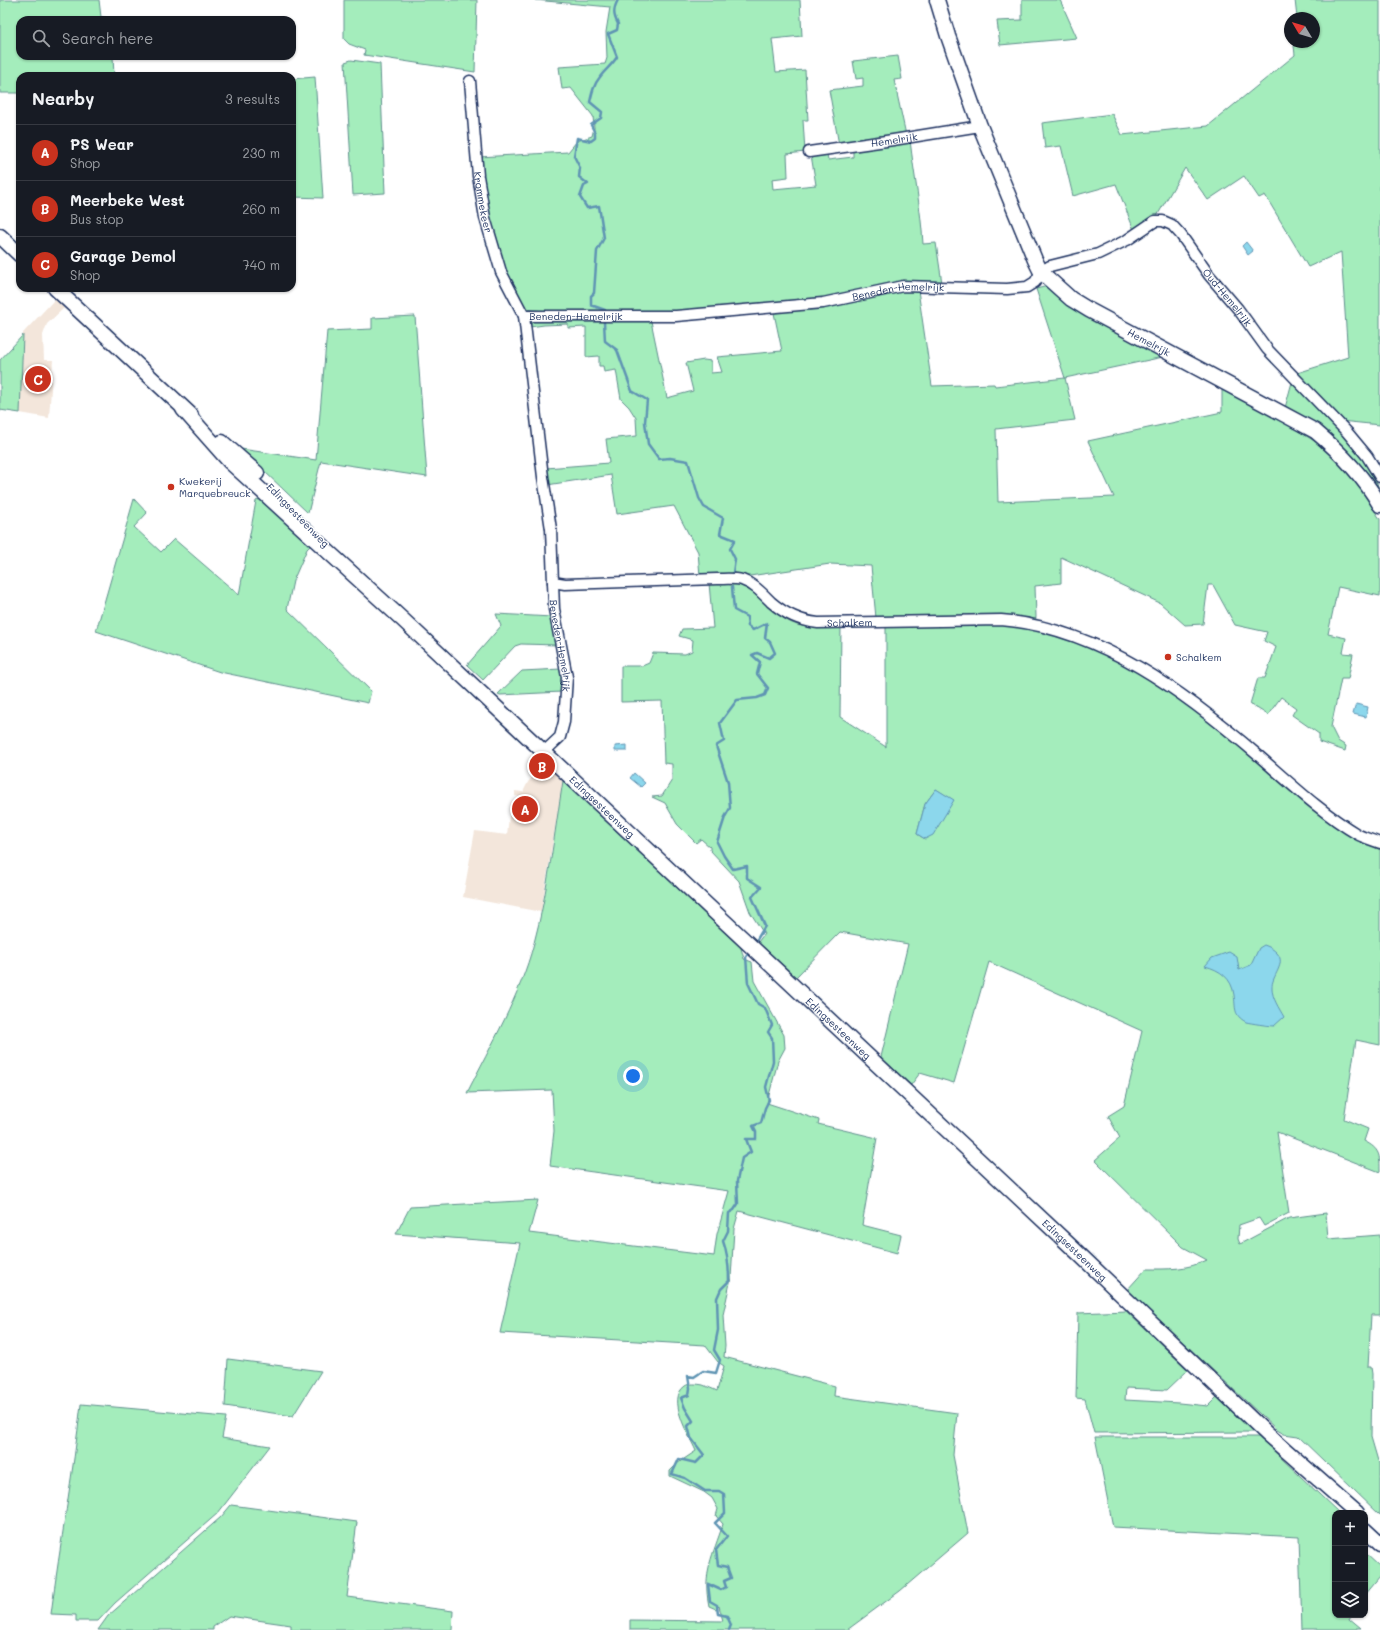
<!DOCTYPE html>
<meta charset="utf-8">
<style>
:root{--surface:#171b24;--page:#242831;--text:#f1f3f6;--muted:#9ea1a6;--line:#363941;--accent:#c8321e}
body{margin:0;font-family:Mali,sans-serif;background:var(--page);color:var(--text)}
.controls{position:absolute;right:12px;bottom:12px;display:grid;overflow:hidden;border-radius:8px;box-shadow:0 1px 3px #0004}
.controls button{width:36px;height:36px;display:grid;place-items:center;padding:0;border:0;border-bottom:1px solid var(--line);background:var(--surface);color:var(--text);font:20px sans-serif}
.compass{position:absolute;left:1284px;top:12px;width:36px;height:36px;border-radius:50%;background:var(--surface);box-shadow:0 1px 3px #0004;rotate:308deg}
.you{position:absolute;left:633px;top:1076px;width:14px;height:14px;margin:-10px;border:3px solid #fff;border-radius:50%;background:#1a73e8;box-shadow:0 0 0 6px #1a73e833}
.badge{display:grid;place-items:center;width:26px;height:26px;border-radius:50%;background:var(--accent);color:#fff;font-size:13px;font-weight:700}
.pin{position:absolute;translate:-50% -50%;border:2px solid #fff;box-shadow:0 1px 4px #0006}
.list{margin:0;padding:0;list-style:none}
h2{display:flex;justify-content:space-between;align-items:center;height:52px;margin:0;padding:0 16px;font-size:17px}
h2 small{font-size:13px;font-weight:400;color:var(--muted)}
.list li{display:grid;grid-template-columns:26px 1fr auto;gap:12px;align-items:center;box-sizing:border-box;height:56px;padding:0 16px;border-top:1px solid var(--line)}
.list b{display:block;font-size:15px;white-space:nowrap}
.list p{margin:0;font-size:13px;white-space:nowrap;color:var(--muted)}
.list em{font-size:13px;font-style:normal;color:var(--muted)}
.icon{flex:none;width:22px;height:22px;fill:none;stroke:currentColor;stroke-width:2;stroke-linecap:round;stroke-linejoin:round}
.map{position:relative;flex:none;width:1380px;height:1630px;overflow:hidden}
.search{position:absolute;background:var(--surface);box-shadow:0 1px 3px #0004;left:16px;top:16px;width:280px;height:44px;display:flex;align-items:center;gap:10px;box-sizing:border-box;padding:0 14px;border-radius:12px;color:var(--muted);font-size:15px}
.panel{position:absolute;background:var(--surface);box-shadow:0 1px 3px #0004;left:16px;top:72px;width:280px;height:220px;border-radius:12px}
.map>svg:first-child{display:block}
.built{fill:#f3e6db}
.green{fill:#a4edbc;stroke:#608e8d;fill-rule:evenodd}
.water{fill:#8cd7ec;stroke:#5f94b3}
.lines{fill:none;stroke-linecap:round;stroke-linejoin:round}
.stream{stroke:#5f94b3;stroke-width:2.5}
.street-casing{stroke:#1b2f5e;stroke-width:13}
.secondary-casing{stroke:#1b2f5e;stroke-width:17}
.street{stroke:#fff;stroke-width:10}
.secondary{stroke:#fff;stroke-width:14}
.poi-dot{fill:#c8321e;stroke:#fff;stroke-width:1.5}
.labels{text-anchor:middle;stroke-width:3;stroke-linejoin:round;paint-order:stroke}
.street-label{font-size:10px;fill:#1b2f5e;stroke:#fff}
.poi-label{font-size:10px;fill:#1b2f5e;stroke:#fff;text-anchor:start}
</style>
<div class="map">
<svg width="1380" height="1630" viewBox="0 0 1380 1630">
<rect width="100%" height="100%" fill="#fff"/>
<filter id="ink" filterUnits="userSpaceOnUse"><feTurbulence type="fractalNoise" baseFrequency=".025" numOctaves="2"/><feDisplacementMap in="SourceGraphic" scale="8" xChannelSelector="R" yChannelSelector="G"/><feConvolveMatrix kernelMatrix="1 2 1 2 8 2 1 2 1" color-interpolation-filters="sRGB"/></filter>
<g filter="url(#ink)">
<path class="built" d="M55 299 64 308 47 324 43 335 44 360H53L49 418 20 413 23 333Z
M545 764 563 781 541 912 463 897 475 831 507 835 509 816H516L517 807H521L522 797 515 796V791L523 792 528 782Z"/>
<path class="green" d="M0 0H99L101 17 113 18V20H20V56H113L114 76H20V93H0Z
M344 0H477L475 72 364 55 365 50 349 44 344 39Z
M535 0H800L802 36 772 39 776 72 805 70 808 120H803L805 152 787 154 788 177 772 179 773 189 816 185 811 155 827 154 828 160 853 157V148L910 140C914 175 921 209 923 244L936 243 942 283 812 300 680 312 545 311 525 309 507 277 493 233 479 157 568 152 577 141 592 136 594 128 593 116 571 88 562 89 559 67 605 64 607 58 606 32 610 7Z
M1022 0H1060L1077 38 1000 45 997 21 1022 20Z
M1295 0H1380V425L1340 421 1294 374 1348 357 1341 252 1308 267 1265 195 1259 198 1244 176 1208 200 1185 168 1157 216 1151 221 1134 230 1116 184 1073 196 1061 146 1045 148 1042 123 1112 114 1122 135 1208 126 1295 55 1294 46 1298 44V42H1314V18H1297Z
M898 56 902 79 894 80 906 135 839 145 829 90 863 86V78L856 79 853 61Z
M351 60 380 64 385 193 353 195 345 62Z
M315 77 323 198 292 197V79Z
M1048 286 1163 357 1065 378 1075 420 996 429 998 502 1114 497 1088 441 1222 412V389L1281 420 1316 442 1351 474 1380 519V596L1338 587 1328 634 1346 638 1343 653 1353 654 1348 679H1341L1331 727 1338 741 1346 746 1345 751 1319 742V734L1292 715 1296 708 1281 697 1268 715 1250 704 1258 678H1265L1276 647 1264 641 1267 632 1235 625 1213 585H1208L1203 624 1185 625 1160 603 1061 557V583L1035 586 1036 617 1035 622 876 618 871 566 830 564 743 577 700 576 698 552 674 506 617 514 611 475 547 485 546 468 609 463 606 439 637 436 636 418 629 407 621 399 616 370 604 372 603 366H599V356L586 357V327L568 328V324L544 325 530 327 532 320 651 321 667 398 693 391 686 363 704 360 711 361V373L722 372 717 357 782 351 774 313 826 306 899 292 918 290 932 386 994 384 995 386 1065 378 1036 289Z
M415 316 427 477 321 461 308 513 241 449 316 460 327 331 372 329V318Z
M23 335 20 413 0 410V360Z
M1292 382C1310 400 1380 468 1379 492L1285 408Z
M134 499 147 513 134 527 161 552 174 539 239 595 256 501 260 499 310 546 307 549 293 581 287 609 371 691 368 703 220 672 96 631Z
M709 583C720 583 733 582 743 586 762 595 773 615 792 623 807 630 825 627 841 626L840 717 886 747V626L1002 623 1021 626 1068 639 1127 664 1204 717 1285 785 1380 846V1045L1356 1040 1344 1119 1368 1129 1364 1141C1380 1149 1380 1155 1380 1172L1277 1132 1289 1213 1264 1226 1259 1218 1239 1225 1238 1239 1240 1244 1289 1218 1326 1213 1328 1239 1380 1235V1315H1371L1368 1367H1371L1372 1374 1371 1437 1378 1461 1380 1463V1515L1298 1436 1284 1434 1277 1430 1127 1290 1146 1269C1168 1269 1187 1270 1207 1260L1183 1247 1095 1160 1120 1138 1108 1116 1124 1106 1142 1031 989 962 954 1083 920 1073 911 1085 881 1057 908 944 840 932 796 977 758 942 764 934 750 912 739 881 710 850V847L701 839 696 843 677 824 665 803 652 797 662 796 672 780V764L664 763 662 701 621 702V666H642L649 663 653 653 685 654 692 651 693 640 679 636 682 629 713 628ZM936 789 953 800 925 839 917 834 925 804Z
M496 614 552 617 557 645 521 644 515 646 483 680 467 665 501 626Z
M561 669 562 692 500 695 498 694 522 671Z
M563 781 741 948 744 959 752 962 754 981 784 1035 785 1048 778 1061 767 1103 819 1120 818 1124 877 1138 862 1225 901 1235 897 1253 739 1211 734 1229 731 1278 723 1315 725 1346 724 1357 835 1386 834 1396 957 1413 953 1455 968 1533 900 1591 847 1630H630V1620L723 1621 719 1606 716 1609 709 1606C702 1573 713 1555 723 1524L716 1516 718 1509 712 1498 704 1492 670 1476V1471L678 1463 696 1451C689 1435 666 1399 685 1386 689 1383 698 1384 703 1385 708 1387 713 1389 717 1391L724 1366 718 1362 705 1345 500 1333 520 1243 396 1234 410 1207 538 1200 529 1233 714 1256 717 1234 729 1191 550 1166 554 1131 552 1090 467 1093C491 1045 520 996 534 943 548 891 554 835 563 781Z
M1126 1311 1188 1370 1167 1390 1126 1388 1125 1400 1179 1403 1208 1406 1217 1397 1254 1432 1094 1433 1085 1399 1076 1398 1078 1313Z
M228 1359 321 1371 293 1416 225 1406Z
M81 1404 226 1417 222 1438 270 1446 218 1513 115 1603 98 1621H76V1615L51 1614C60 1544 73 1475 81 1404Z
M1095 1437H1259L1339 1513H1335V1615H1351L1348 1620 1360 1630H1302L1299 1537 1113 1527Z
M231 1505 357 1522 347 1597 453 1611 452 1630H291V1625L229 1616 213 1627V1630H98L108 1616 221 1517Z
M1365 1553 1380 1567V1577L1365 1595Z"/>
<path class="water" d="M1246 242 1253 251 1248 255 1242 246Z
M1356 704 1368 707 1366 717 1353 714Z
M627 745V751H615V746Z
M634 773 645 783 641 787 630 778Z
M936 789 954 800 933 835 925 839 917 834 925 804Z
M1264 945C1270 947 1273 949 1277 953 1287 964 1271 976 1272 988 1272 998 1279 1008 1284 1017L1274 1026C1269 1026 1250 1023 1246 1022 1233 1015 1236 1008 1234 995 1232 978 1220 970 1205 966L1212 958 1229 952 1237 957 1239 970 1251 965 1259 948Z"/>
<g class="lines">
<path class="stream" d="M605 310 591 305V296L594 293 597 251 604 238 599 206 587 208 580 197 584 186 588 184 579 177 580 168 574 156 577 138 591 141 595 138V133L591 125 601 118 602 112 590 102C592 93 594 84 600 77 605 70 612 65 617 57L608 34 617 30 618 24C613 15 613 9 618 0
M604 322 605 341 617 350 632 391 647 400 645 422 648 444 659 459 670 458 688 461 699 498 704 507 723 518 720 534 735 540 730 549 735 559 733 573
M732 587 734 610 747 617 748 626 753 630 767 623 765 638 770 642 775 653 769 658 757 653 752 655 760 662 757 674 768 688 765 695 757 698 737 700 720 723 724 741 716 746 728 782 730 808 725 817 717 842 724 856 733 869 747 866V878L761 887 752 897 765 926 756 941
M729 1630 731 1625 727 1616 718 1614 717 1605 710 1601 708 1584 721 1590 726 1587 724 1581 731 1578 727 1567 718 1565 716 1550 727 1536 715 1523 725 1513 724 1494 719 1491H705L685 1478 672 1474 679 1459 696 1463 704 1455 691 1438 688 1426 693 1421 685 1408 681 1398 689 1395 690 1388 688 1376 694 1377 703 1371 716 1373 720 1360 714 1350 718 1330 717 1298 721 1289 729 1281C729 1267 728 1255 723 1241L728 1231 729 1213 734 1210 738 1204 737 1181 742 1158 751 1152 746 1139H756V1132L753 1126 761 1123 765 1108 769 1100 766 1087 773 1061 772 1038 768 1032 772 1025 765 1008 758 1004 748 983 746 957 748 954"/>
<g class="street-casing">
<g id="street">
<path id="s1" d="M470 81 478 176 485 218 501 272 524 316 543 477 551 529 554 609 567 677 564 722 560 737 544 752"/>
<path id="s2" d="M809 152 893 140 980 126"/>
<path id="s3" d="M524 316H676L823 303 903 286 1007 289 1027 287 1035 282 1041 272 1050 266 1098 254 1127 240 1155 221H1163L1172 225 1181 235 1209 275 1238 309 1267 349 1347 432 1367 456 1380 477"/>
<path id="s4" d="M553 582 565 584 717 579C725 579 734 578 742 580 754 584 762 593 771 602 785 614 799 621 818 623L1001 620C1100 628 1187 694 1260 757 1290 783 1323 814 1357 834 1364 838 1373 840 1380 843"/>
</g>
</g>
<g class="secondary-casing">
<g id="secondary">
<path id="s5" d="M937 0 948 36 980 126 1035 260 1041 272 1071 299 1089 310 1315 431C1340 452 1364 477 1380 505"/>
<path d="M0 236 20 255"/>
<path d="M55 288 191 415"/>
<path id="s6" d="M183 409 230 462 402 619 1078 1253 1267 1434 1357 1513"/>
<path d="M222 442 257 473"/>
<path d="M1365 1530 1380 1544"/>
</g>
</g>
<use href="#street" class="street"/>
<use href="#secondary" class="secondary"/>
</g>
</g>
<g class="poi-dot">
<circle cx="171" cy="487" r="4"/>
<circle cx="1168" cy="657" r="4"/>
</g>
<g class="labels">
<g class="street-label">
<text dy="4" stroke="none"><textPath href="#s2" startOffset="86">Hemelrijk</textPath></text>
<text dy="4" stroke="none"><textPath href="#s1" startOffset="122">Krommekeer</textPath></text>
<text dy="4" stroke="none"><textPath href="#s3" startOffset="376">Beneden-Hemelrijk</textPath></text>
<text dy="4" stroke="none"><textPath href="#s3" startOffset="762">Oud-Hemelrijk</textPath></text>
<text dy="4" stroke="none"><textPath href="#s3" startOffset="52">Beneden-Hemelrijk</textPath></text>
<text dy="4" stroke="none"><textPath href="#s5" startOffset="421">Hemelrijk</textPath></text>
<text transform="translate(298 515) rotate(46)" y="4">Edingsesteenweg</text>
<text dy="4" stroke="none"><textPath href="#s4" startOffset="310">Schalkem</textPath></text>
<text dy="4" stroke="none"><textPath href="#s1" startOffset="576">Beneden-Hemelrijk</textPath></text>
<text dy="4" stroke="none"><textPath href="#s6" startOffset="578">Edingsesteenweg</textPath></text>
<text dy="4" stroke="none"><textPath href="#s6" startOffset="902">Edingsesteenweg</textPath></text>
<text dy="4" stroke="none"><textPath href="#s6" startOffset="1226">Edingsesteenweg</textPath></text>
</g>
<g class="poi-label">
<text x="179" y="485">Kwekerij<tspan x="179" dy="12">Marquebreuck</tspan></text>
<text x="1176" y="661">Schalkem</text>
</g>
</g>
</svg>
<div class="controls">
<button>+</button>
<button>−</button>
<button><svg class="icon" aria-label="layers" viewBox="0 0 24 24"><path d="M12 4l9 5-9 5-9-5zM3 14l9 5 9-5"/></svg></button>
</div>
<svg class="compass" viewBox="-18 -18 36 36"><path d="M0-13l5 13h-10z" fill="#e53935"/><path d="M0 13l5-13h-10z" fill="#9ea1a6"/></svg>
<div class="you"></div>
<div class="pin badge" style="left:525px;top:809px">A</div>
<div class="pin badge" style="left:542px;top:766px">B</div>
<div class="pin badge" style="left:38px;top:379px">C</div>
<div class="search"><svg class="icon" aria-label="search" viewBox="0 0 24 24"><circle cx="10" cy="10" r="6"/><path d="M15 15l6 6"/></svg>Search here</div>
<section class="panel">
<h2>Nearby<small>3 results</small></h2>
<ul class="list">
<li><span class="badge">A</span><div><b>PS Wear</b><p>Shop</p></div><em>230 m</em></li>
<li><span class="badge">B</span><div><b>Meerbeke West</b><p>Bus stop</p></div><em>260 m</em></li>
<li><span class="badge">C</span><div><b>Garage Demol</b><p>Shop</p></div><em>740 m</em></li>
</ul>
</section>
</div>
